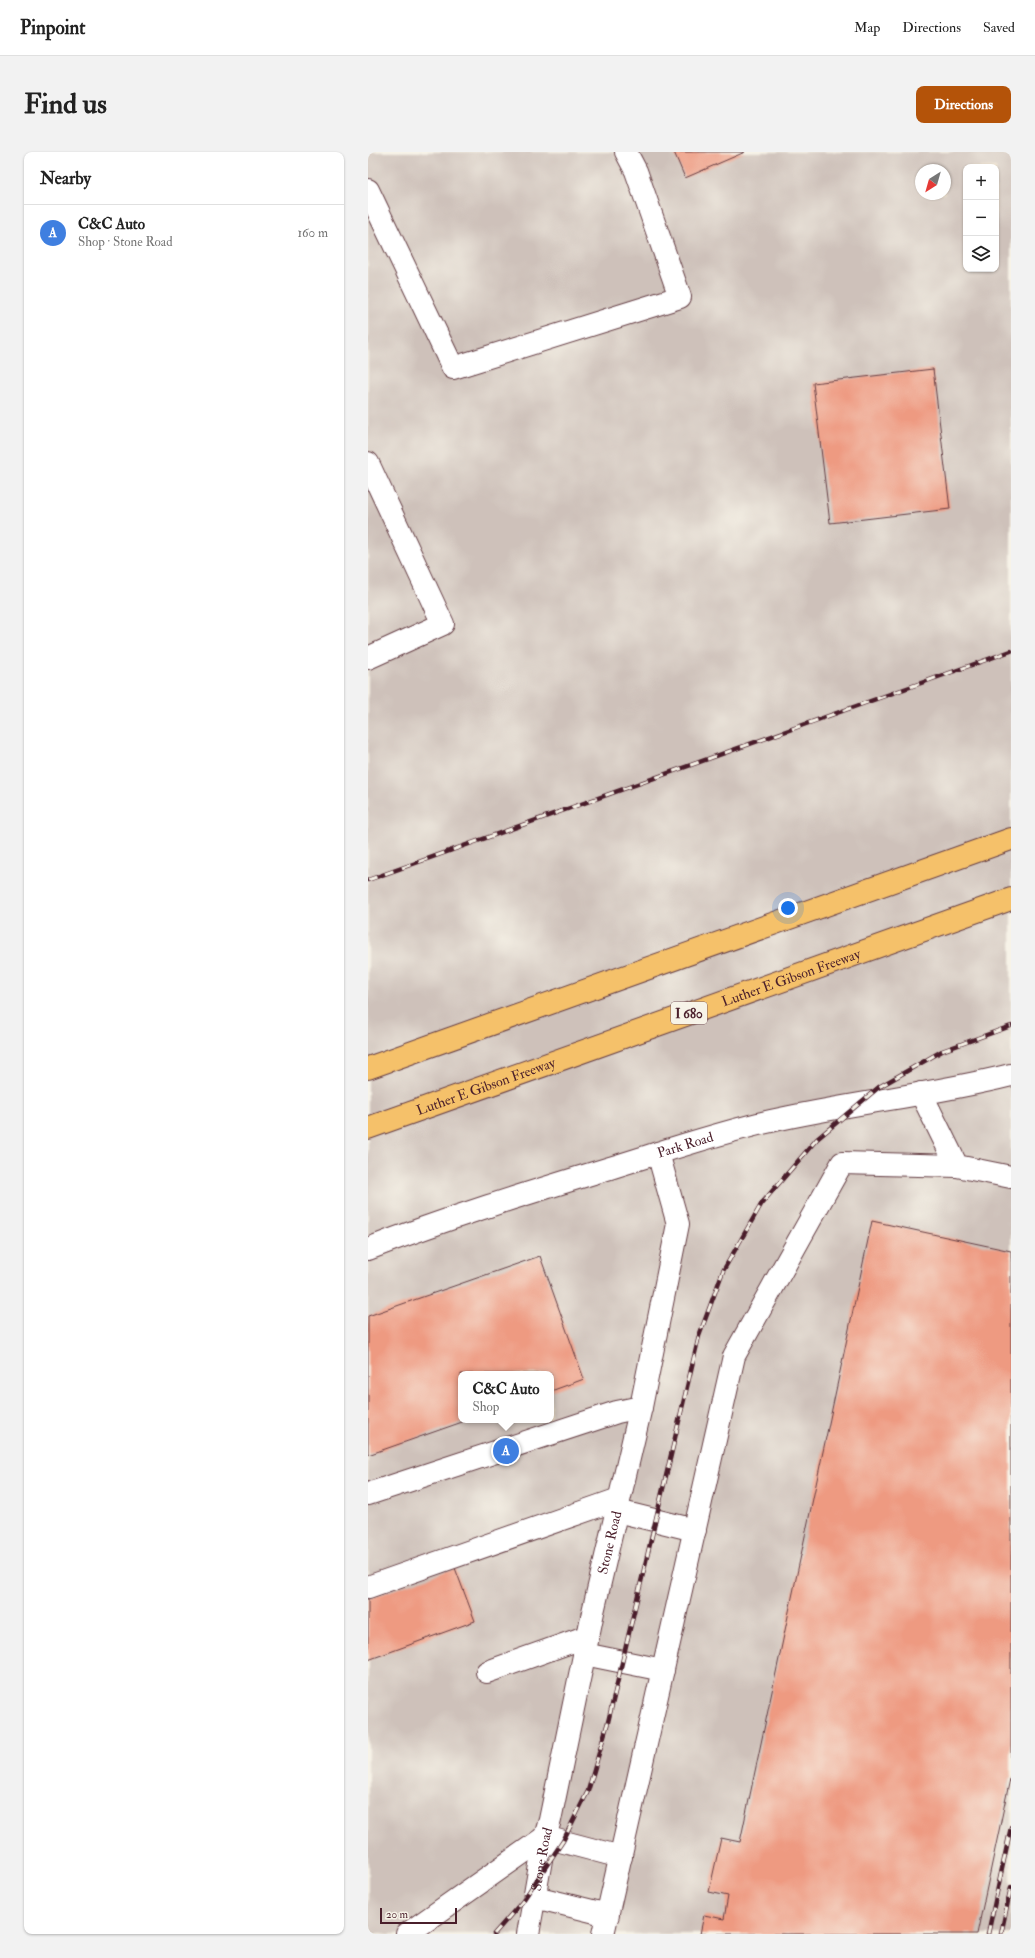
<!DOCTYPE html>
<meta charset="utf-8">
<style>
:root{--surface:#fff;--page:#f2f2f2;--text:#222;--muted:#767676;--line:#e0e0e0;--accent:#b45309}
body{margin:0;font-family:"IM FELL Double Pica",serif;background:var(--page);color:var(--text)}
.controls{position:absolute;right:12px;top:12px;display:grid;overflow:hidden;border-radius:8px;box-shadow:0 1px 3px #0004}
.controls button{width:36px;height:36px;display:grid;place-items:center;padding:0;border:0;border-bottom:1px solid var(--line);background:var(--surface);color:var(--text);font:20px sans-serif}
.compass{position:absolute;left:547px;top:12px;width:36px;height:36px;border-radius:50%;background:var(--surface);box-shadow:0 1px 3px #0004;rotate:217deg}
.scale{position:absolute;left:12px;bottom:10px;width:77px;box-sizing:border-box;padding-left:4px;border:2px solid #4a1f2b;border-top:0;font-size:11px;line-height:14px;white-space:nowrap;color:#4a1f2b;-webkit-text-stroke:3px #f7f3e8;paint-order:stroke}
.you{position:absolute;left:420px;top:756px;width:14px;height:14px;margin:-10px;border:3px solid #fff;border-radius:50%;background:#1a73e8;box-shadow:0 0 0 6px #1a73e833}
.badge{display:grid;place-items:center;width:26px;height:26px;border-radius:50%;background:var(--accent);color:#fff;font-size:13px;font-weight:700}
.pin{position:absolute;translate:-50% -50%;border:2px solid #fff;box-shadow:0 1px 4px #0006}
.popup{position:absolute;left:90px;top:1219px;width:96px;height:52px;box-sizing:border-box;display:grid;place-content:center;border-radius:8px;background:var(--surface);filter:drop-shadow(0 1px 3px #0005);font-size:13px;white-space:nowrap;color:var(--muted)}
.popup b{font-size:15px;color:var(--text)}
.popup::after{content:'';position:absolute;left:50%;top:100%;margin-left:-8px;border:8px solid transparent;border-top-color:var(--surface)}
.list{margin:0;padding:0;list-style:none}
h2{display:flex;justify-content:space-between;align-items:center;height:52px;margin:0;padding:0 16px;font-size:17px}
h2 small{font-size:13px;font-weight:400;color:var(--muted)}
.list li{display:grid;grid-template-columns:26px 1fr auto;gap:12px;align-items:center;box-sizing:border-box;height:56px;padding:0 16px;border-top:1px solid var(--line)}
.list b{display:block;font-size:15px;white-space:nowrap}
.list p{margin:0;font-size:13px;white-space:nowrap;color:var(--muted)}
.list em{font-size:13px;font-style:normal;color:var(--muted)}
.icon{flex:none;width:22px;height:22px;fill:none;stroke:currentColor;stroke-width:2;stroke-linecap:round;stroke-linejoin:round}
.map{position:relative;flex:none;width:643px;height:1782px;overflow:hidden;border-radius:8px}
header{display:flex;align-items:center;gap:24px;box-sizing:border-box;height:56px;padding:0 20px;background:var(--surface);border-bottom:1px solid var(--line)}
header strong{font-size:19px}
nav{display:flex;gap:22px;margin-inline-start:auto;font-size:14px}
.intro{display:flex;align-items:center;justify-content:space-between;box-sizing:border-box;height:96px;padding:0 24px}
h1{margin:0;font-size:28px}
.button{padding:10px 18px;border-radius:8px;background:var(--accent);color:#fff;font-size:14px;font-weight:700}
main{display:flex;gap:24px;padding:0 24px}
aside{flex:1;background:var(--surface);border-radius:8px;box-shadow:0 1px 3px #0004}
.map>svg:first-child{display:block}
.industrial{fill:#cec1ba;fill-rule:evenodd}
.building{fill:#ee9a81}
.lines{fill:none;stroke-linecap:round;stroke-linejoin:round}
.minor-casing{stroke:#643d43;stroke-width:24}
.highway-casing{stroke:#643d43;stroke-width:24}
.minor{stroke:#fff;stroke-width:22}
.highway{stroke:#f5c16b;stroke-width:22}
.rail-casing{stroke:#4a1f2b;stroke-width:4.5}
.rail{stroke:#f7f3e8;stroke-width:3;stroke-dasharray:9;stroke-linecap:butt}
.labels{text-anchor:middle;stroke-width:3.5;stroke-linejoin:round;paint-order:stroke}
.shield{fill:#f7f3e8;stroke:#7e5f64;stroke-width:1}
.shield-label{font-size:13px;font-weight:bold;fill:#4a1f2b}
.street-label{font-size:14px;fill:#4a1f2b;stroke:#f7f3e8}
</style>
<header>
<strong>Pinpoint</strong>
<nav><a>Map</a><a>Directions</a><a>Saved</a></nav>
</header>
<div class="intro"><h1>Find us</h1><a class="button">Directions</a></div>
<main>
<aside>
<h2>Nearby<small></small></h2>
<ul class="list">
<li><span class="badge" style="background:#3f7fe0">A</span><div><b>C&amp;C Auto</b><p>Shop · Stone Road</p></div><em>160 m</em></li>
</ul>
</aside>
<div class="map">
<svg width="643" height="1782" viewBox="0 0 643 1782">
<rect width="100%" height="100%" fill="#f7f3e8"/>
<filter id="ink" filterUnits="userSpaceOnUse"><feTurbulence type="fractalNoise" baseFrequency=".025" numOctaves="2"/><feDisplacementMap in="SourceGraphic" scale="8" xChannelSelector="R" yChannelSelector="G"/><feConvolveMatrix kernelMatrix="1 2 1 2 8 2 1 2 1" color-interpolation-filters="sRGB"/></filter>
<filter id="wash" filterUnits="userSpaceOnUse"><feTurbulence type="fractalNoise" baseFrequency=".012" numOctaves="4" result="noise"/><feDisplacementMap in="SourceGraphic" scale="16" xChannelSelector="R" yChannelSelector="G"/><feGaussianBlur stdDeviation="0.9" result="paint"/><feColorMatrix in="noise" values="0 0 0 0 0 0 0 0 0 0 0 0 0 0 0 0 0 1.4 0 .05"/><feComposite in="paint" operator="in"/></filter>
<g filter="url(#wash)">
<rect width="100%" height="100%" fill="#f4e4cc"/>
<path class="industrial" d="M0 0H643V1782H0ZM598 15H628V117H598ZM553 18H577V42H553ZM93 1222H183V1268H93Z"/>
<g id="blocks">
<path class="building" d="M306 0H377L317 26Z
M565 217 582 357 462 371 445 231Z
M504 1069 643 1099V1622L609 1782H332L336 1763 356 1767 360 1744 341 1740 353 1686 372 1690Z
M172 1104 216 1227 183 1239V1222H93V1268H100L0 1303V1164Z
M87 1416 107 1469 0 1508V1447Z"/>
</g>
</g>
<g filter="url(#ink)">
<use href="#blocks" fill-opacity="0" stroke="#643d43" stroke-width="1"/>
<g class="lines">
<g class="minor-casing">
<g id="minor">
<path d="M0 38 85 216 312 145 268 19 258 0"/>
<path d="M0 311 75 472 0 506"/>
<path d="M553 941 589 1014 643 1025"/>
<path id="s1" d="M0 1097C79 1066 160 1041 242 1016 294 1000 349 981 403 969 482 951 564 943 643 923"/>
<path d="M0 1342 249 1260 273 1255"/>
<path d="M249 1359 327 1378"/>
<path d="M0 1435 251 1347"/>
<path d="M216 1502 295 1518"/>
<path d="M119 1520 220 1484"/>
<path d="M167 1745 240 1763"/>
<path d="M39 1782 177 1685 253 1705"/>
<path id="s2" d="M160 1782 177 1685 182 1668 225 1460 273 1255 310 1072 290 1001"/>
<path d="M235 1782 366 1204 474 1011 589 1014"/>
</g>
</g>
<g class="highway-casing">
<g id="highway">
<path d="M0 916 643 687"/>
<path id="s3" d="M0 976 643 747"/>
</g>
</g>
<use href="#minor" class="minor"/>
<use href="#highway" class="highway"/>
<g class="rail-casing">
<path id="rail" d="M0 728 643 499
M126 1782 154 1750 195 1689 220 1639 240 1570 331 1184 355 1119 394 1051 449 987 511 935 574 899 643 874
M620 1782 643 1675
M633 1782 643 1735"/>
</g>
<use href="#rail" class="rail"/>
</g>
</g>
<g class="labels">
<rect class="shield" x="303" y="850" width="36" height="22" rx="3"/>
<g class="shield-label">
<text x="321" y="866">I 680</text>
</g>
<g class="street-label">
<text dy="5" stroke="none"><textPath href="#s3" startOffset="449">Luther E Gibson Freeway</textPath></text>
<text dy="5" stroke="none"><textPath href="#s3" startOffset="125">Luther E Gibson Freeway</textPath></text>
<text dy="5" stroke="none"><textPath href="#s1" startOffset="334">Park Road</textPath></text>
<text dy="5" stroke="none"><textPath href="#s2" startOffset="400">Stone Road</textPath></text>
<text dy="5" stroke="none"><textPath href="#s2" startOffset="76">Stone Road</textPath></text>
</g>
</g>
</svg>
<div class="controls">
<button>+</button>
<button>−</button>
<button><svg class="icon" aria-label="layers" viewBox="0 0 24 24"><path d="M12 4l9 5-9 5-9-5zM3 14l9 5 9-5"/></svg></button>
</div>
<svg class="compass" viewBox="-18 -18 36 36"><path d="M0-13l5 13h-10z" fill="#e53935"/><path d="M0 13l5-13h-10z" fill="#767676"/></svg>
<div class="scale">20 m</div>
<div class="you"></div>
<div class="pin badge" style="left:138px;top:1299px;background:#3f7fe0">A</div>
<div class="popup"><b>C&amp;C Auto</b>Shop</div>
</div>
</main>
